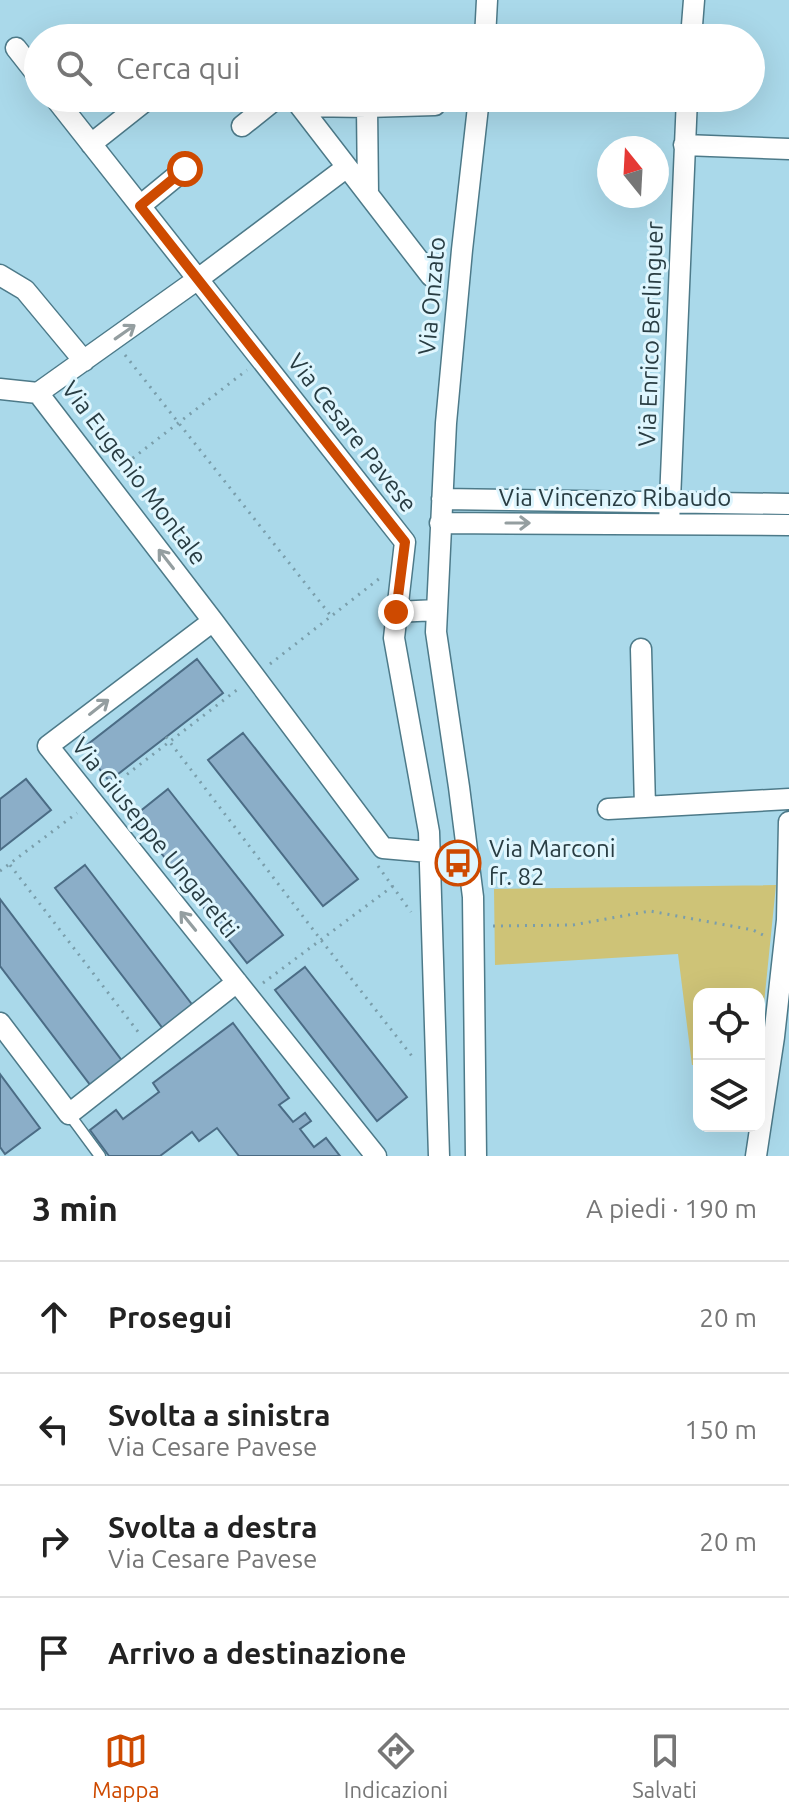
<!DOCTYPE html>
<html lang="it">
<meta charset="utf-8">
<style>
:root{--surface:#fff;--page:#f2f2f2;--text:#222;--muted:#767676;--line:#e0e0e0;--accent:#ce4a00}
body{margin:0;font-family:Ubuntu,sans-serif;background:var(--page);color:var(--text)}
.controls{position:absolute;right:24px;bottom:24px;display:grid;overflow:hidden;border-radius:16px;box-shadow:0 8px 32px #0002}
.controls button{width:72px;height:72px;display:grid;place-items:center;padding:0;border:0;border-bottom:2px solid var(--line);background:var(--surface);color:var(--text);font:40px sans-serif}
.compass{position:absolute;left:597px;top:136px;width:72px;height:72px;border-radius:50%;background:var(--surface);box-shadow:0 8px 32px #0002;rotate:342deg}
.stop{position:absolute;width:24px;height:24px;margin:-18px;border:6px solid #ce4a00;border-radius:50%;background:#fff}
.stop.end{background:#ce4a00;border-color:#fff;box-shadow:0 2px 8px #0008}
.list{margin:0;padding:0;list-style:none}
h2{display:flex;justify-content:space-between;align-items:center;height:104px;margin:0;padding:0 32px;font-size:34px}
h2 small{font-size:26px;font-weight:400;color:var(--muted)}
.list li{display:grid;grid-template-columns:52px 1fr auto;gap:24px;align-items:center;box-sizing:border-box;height:112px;padding:0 32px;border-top:2px solid var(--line)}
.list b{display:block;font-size:30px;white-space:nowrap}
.list p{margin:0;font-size:26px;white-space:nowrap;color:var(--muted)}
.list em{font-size:26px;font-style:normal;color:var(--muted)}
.icon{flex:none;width:44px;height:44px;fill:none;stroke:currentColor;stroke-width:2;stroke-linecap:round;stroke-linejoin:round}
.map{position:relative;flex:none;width:789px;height:1156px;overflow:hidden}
.search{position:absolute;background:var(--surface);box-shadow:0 8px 32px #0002;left:24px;right:24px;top:24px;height:88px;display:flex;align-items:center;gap:20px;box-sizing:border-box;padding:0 28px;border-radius:44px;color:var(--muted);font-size:30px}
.sheet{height:552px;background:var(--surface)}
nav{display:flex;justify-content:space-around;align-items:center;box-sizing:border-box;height:112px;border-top:2px solid var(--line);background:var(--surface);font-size:22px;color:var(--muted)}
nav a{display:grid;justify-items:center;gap:4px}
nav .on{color:var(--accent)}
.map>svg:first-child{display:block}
.park{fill:#cec377}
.building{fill:#8baec8;stroke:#4b6c85;stroke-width:2}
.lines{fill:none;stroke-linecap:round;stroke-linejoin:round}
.service-casing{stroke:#4d7a89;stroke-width:13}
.minor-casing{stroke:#4d7a89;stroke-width:23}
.path{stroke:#7a9eab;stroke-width:3;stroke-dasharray:2 6;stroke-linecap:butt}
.service{stroke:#fff;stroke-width:10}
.minor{stroke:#fff;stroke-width:20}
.oneway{stroke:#949ea0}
.route{stroke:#ce4a00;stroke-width:10}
.labels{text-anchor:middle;stroke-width:6;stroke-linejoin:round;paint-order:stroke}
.street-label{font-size:24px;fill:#283c42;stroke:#dff6fe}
.poi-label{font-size:24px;fill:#283c42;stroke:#dff6fe;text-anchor:start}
</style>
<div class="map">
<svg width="789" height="1156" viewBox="0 0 789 1156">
<rect width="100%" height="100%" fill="#aad9ea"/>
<path class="park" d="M776 885 759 1053V994H699V1065H692L678 954 495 965 494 889Z"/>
<path class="building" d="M197 659 223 693 109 781 83 748Z
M243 733 358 879 323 906 208 760Z
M26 779 51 810 0 850V799Z
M168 789 283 935 247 963 133 817Z
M85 865 194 1007 164 1030 55 888Z
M0 899 123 1062 91 1086 0 966Z
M305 967 407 1097 377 1121 275 990Z
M233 1023 289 1098 279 1105 293 1122 305 1113 311 1121 300 1129 314 1147 326 1138 340 1156H239L217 1128 199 1141 192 1132 160 1156H109L90 1130 116 1110 123 1119 159 1092 153 1083Z
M0 1074 40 1128 5 1154 0 1147Z"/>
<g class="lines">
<g class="service-casing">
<path id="service" d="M69 1114 100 1156"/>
</g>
<g class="minor-casing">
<path id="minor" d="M485 38 487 0
M691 38 694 0
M16 48 38 76
M55 98 405 542 394 638 429 832 439 1156
M367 107 435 105
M242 126 277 98
M91 144 144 102
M684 145 789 149
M347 167 198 279 38 393 213 621 383 848 429 852
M368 194 367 107 300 106 431 276
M140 206 185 169
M0 275 25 290 84 361
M0 389 38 393
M442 499 789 504
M440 523 789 525
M669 524 687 98
M396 612 437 610
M213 621 48 746 376 1156
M641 649 645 807
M608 809 789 799
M0 1023 69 1114 237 982
M476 1156 473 897 459 787 436 632 446 423 462 250 479 98
M756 1156 774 1037 787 920 789 822"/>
</g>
<path class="path" d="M125 355 331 616
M120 468 247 370
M270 664 380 578
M166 737 321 940 415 1060
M108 789 238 689
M10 865 139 1033
M378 866 411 912
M0 871 77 813
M493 926 573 925 650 911 753 930 765 936
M263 983 393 886"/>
<use href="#service" class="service"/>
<use href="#minor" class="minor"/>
</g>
<defs><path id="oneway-shaft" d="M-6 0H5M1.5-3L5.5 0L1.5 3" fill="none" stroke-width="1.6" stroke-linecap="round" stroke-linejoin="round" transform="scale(2)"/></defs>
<g class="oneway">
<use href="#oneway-shaft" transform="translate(125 332) rotate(-35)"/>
<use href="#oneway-shaft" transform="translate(518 523)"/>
<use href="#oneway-shaft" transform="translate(166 559) rotate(-128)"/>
<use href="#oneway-shaft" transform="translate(99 707) rotate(-38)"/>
<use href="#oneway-shaft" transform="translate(188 921) rotate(-129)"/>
</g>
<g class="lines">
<path class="route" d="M185 169 140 206 405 542 396 612"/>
</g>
<defs>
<g id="bus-ring" transform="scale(2.3)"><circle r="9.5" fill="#dff6fe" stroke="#ce4a00" stroke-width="1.5"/><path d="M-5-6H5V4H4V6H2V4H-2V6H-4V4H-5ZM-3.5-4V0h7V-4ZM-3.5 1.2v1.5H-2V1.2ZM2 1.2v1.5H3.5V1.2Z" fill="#ce4a00"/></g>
</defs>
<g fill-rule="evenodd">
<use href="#bus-ring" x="458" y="863"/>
</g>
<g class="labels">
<g class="street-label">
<text transform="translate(432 296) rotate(-85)" y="8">Via Onzato</text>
<text transform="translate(651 334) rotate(-88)" y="8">Via Enrico Berlinguer</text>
<text transform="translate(352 433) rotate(52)" y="8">Via Cesare Pavese</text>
<text transform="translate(134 473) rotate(53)" y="8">Via Eugenio Montale</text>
<text x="615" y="506">Via Vincenzo Ribaudo</text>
<text transform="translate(155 838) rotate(51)" y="8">Via Giuseppe Ungaretti</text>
</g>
<g class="poi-label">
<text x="489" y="857">Via Marconi<tspan x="489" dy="28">fr. 82</tspan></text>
</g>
</g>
</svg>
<div class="controls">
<button><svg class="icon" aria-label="locate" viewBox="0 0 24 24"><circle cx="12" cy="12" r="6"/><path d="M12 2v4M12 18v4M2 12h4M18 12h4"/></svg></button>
<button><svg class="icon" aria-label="layers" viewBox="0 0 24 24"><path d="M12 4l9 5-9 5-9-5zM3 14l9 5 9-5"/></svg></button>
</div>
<svg class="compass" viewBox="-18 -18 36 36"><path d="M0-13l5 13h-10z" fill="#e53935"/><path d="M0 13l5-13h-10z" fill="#767676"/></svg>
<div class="stop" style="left:185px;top:169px"></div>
<div class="stop end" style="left:396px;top:612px"></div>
<div class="search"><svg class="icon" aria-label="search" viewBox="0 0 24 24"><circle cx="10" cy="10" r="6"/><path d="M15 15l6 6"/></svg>Cerca qui</div>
</div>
<section class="sheet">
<h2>3 min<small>A piedi · 190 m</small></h2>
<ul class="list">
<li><svg class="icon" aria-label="ahead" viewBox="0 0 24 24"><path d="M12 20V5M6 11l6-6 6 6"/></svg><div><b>Prosegui</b></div><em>20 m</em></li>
<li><svg class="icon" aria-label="left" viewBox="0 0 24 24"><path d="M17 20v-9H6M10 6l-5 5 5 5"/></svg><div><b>Svolta a sinistra</b><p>Via Cesare Pavese</p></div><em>150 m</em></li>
<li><svg class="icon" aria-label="right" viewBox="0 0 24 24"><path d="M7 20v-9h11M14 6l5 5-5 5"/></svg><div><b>Svolta a destra</b><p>Via Cesare Pavese</p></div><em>20 m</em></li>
<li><svg class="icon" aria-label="arrive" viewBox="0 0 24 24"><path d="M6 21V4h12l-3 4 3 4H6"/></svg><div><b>Arrivo a destinazione</b></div></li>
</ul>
</section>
<nav>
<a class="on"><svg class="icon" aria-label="map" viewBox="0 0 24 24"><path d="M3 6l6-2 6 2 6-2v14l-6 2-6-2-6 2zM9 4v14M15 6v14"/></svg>Mappa</a>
<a><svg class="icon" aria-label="directions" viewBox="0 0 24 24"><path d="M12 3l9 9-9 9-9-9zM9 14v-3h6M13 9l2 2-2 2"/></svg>Indicazioni</a>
<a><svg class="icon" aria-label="saved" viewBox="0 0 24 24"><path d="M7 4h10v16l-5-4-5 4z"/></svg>Salvati</a>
</nav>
